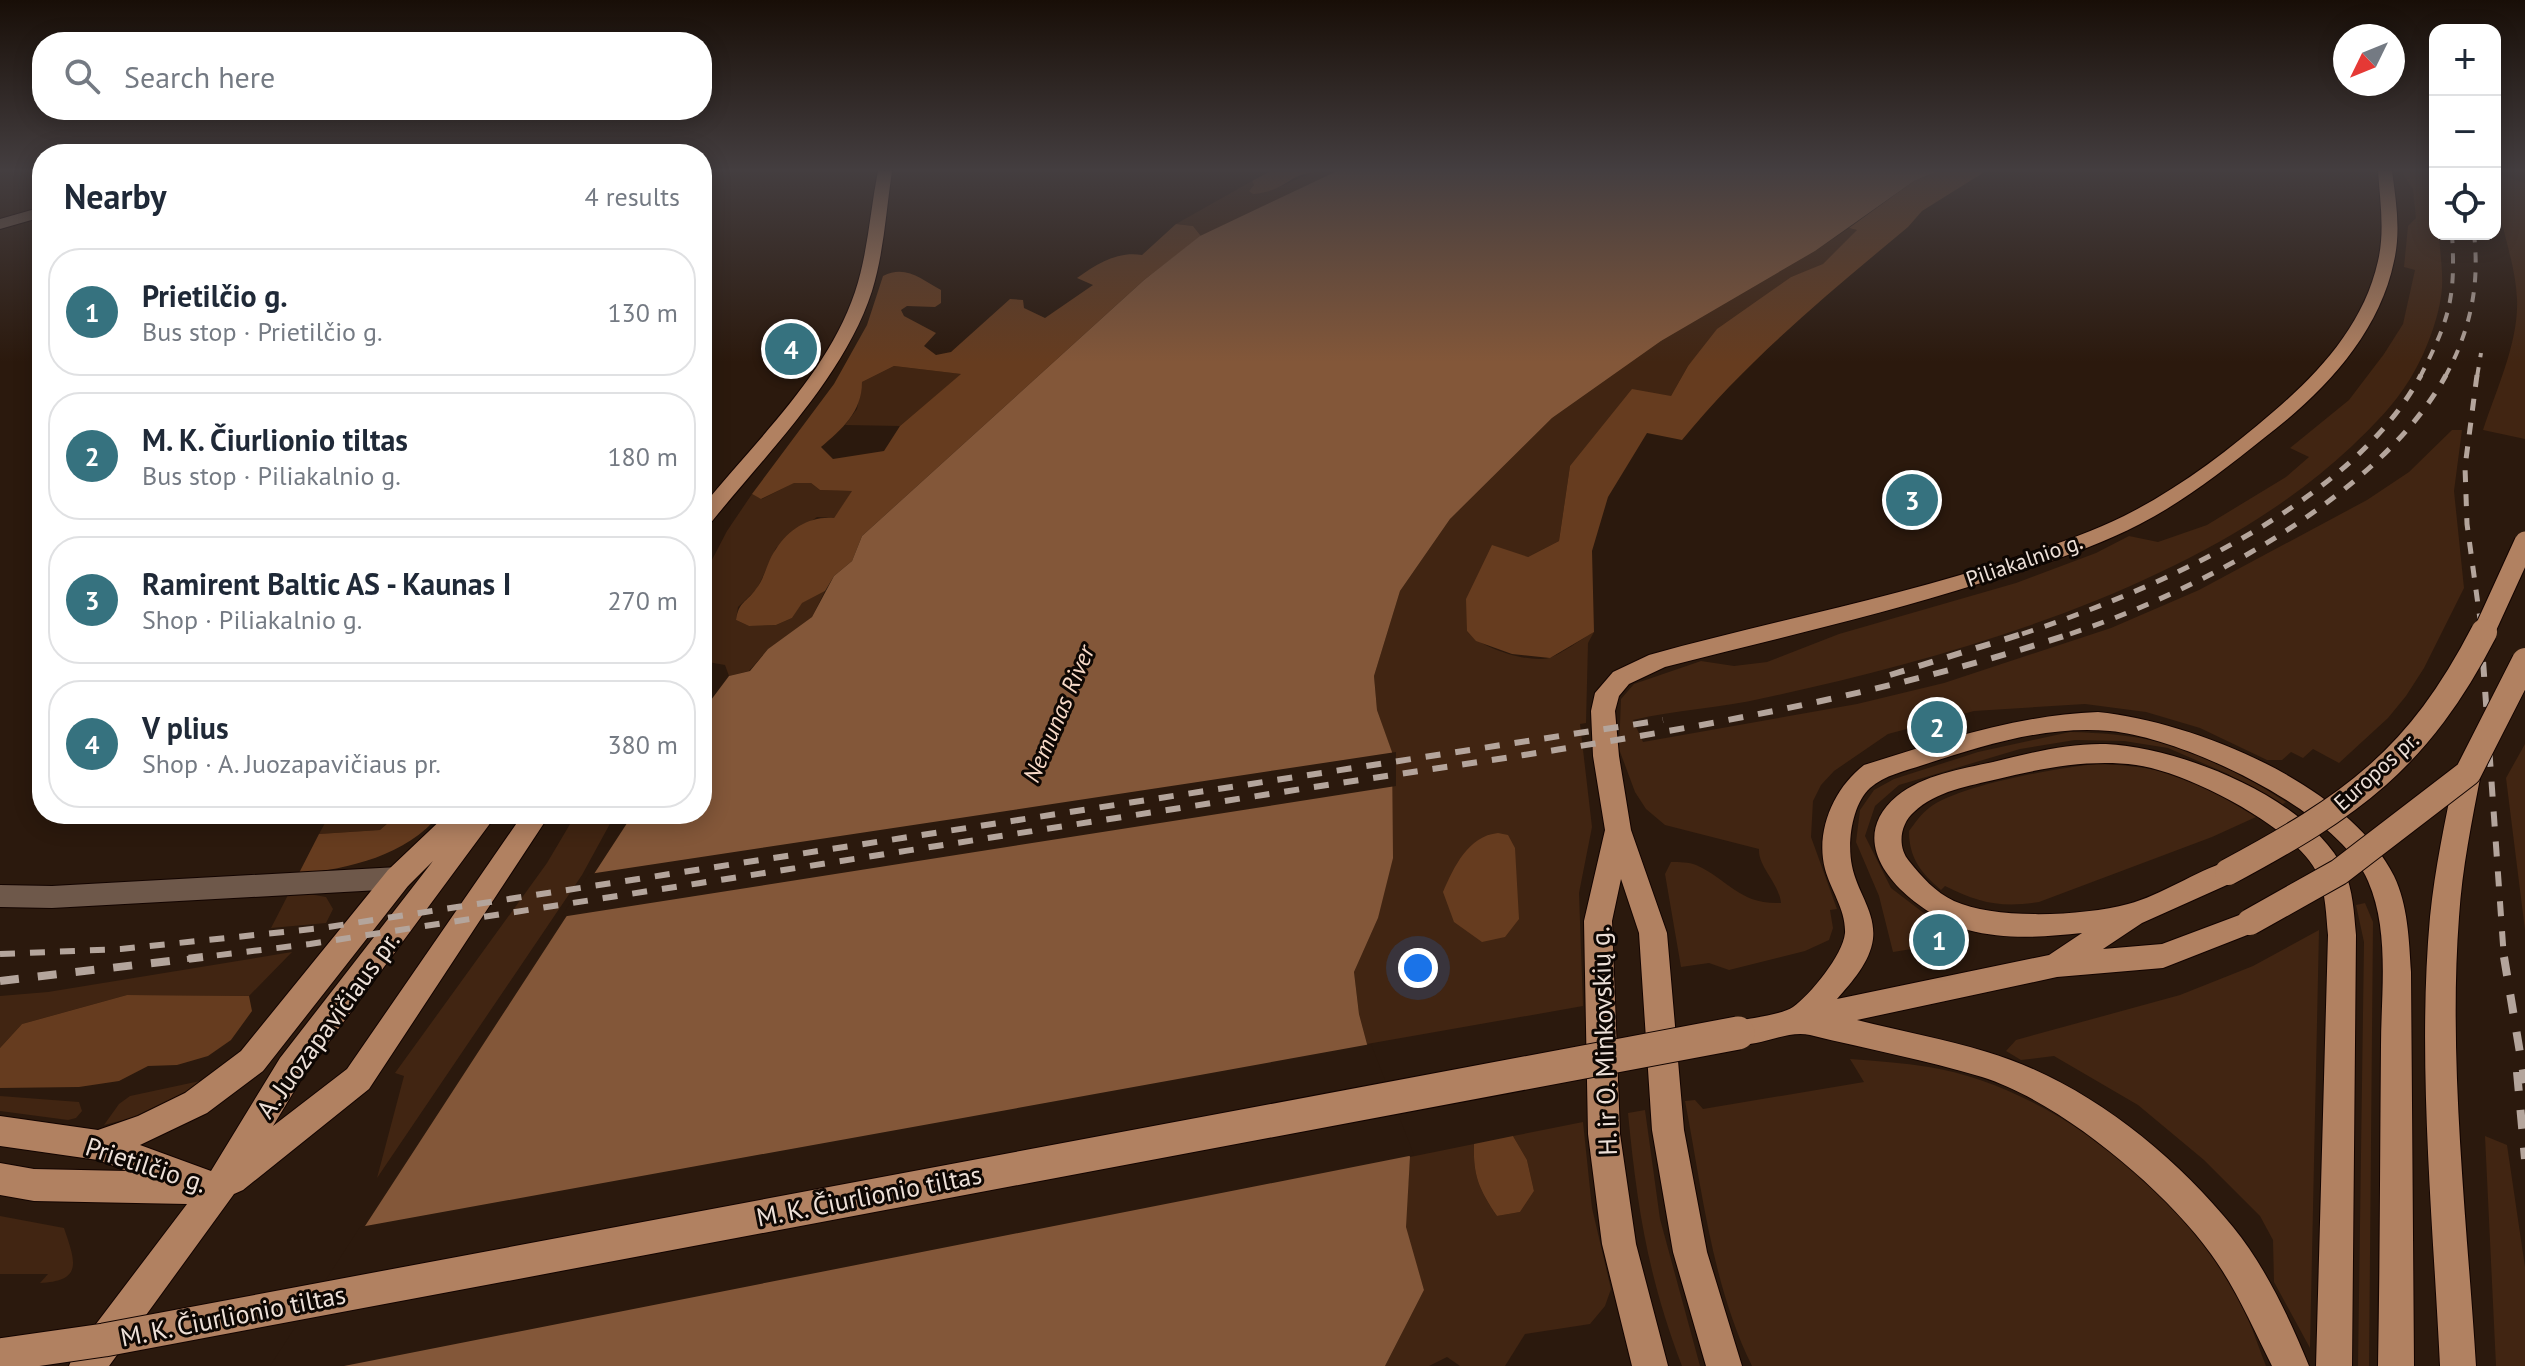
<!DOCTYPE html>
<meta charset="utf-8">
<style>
:root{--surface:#fff;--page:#f2f2f3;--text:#1f2937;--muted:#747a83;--line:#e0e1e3;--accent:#36727f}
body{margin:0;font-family:"PT Sans",sans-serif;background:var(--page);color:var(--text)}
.controls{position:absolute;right:24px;top:24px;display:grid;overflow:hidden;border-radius:16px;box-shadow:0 4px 20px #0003}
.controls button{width:72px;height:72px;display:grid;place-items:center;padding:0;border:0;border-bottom:2px solid var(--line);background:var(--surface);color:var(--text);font:40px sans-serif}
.compass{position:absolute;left:2333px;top:24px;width:72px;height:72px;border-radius:50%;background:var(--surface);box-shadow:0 4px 20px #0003;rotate:227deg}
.you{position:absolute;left:1418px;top:968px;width:28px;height:28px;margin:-20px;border:6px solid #fff;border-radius:50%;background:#1a73e8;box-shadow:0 0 0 12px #1a73e833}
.badge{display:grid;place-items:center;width:52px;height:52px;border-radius:50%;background:var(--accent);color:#fff;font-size:26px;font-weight:700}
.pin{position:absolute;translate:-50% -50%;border:4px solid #fff;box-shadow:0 2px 8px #0006}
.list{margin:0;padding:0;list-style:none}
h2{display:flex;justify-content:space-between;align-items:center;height:104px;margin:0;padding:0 32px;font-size:34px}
h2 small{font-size:26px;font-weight:400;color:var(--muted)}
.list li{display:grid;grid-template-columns:52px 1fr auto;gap:24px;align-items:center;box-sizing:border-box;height:128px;margin:0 16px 16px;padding:0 16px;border:2px solid var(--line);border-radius:32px}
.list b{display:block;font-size:30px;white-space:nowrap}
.list p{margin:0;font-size:26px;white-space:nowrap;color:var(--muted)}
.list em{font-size:26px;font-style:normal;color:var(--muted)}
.icon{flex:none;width:44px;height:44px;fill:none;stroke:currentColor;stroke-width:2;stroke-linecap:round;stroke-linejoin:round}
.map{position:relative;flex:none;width:2525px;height:1366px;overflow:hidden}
.search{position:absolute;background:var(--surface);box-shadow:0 4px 20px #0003;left:32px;top:32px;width:680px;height:88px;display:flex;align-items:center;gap:20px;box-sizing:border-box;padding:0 28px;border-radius:32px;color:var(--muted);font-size:30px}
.panel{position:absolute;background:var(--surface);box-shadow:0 4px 20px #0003;left:32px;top:144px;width:680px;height:680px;border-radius:32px}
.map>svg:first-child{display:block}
.green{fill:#412512}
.forest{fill:#663c1f;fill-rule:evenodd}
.water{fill:#835739}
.pier{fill:#2b190d}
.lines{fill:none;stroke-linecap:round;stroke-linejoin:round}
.minor-casing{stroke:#130400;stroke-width:2}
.major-casing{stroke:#130400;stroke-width:2}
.minor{fill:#6e584a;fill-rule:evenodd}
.major{fill:#b18161;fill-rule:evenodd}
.rail-far3{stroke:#b4a59c;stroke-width:4;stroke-dasharray:10 10;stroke-linecap:butt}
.rail-far2{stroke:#b4a59c;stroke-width:5;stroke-dasharray:12 12;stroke-linecap:butt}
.rail-far1{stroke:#b4a59c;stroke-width:6;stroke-dasharray:15 15;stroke-linecap:butt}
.rail{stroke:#b4a59c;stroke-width:8;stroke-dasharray:19 19;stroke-linecap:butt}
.major-bridge-far2-casing{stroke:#130400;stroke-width:23;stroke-linecap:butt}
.major-bridge-far1-casing{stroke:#130400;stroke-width:28;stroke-linecap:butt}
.major-bridge-casing{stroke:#130400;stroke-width:35;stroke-linecap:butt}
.major-bridge-far2{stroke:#b18161;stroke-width:21}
.major-bridge-far1{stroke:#b18161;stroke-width:26}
.major-bridge{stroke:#b18161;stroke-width:33}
.labels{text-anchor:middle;stroke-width:6;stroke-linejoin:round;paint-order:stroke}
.street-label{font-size:22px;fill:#ede0d8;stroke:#0e0703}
.water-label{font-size:24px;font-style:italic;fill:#f9dbc9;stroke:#0e0703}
.near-street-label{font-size:26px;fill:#ede0d8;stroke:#0e0703}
</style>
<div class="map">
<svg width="2525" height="1366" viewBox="0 0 2525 1366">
<rect width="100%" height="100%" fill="#2b190d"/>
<path class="green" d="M1320 171H1337L1201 236 1193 226 1176 224 1252 181 1254 185 1249 191C1276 195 1294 177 1320 171Z
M2401 171H2435V234H2439C2440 252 2443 271 2442 288 2440 316 2425 355 2410 379 2394 405 2373 426 2351 447 2203 586 1958 656 1764 698 1721 708 1675 710 1633 720L1643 742 1857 704 1944 683 2111 628 2199 590 2367 500 2409 472 2452 430H2462L2454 491 2464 588 2424 668 2406 696 2388 718 2339 763 2313 749 2303 758 2291 752 2282 760H2267L2200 728 2146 712 2085 704 1974 711 1888 734 1834 771 1821 785 1813 801 1811 837 1837 909 1830 910 1833 928 1829 940 1805 951 1729 970 1709 963 1681 967 1665 874 1671 862C1679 862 1689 862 1696 865 1729 880 1740 905 1781 903 1779 883 1758 867 1759 849L1665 825 1646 809 1635 792 1619 749 1621 699 1634 684 1701 661 1734 666 1767 662 1839 634 2016 583 2096 553 2129 536 2158 542 2207 525 2286 477 2309 457 2290 448 2349 400 2384 354 2403 324 2415 270 2404 267 2408 226 2416 218 2413 189Z
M2495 173 2525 183V439L2483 430C2496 390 2519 342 2517 299 2515 256 2495 216 2495 173Z
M1849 228 1858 230 1823 265 1791 277 1688 366 1671 396 1570 466 1559 541 1528 557 1467 631C1480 648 1527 663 1549 658 1560 655 1583 638 1594 632L1588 643 1586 723 1580 724 1592 827 1579 893 1583 1006 1367 1044 1359 1014 1354 972 1378 918 1392 753 1377 710 1374 676 1400 591 1450 519 1552 418 1661 341 1815 251Z
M894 366 962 374 900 426 845 425 857 409 862 382Z
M793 483H811L820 490 853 491 834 518 817 517 776 548 757 589 738 607 736 620 749 626 776 625 792 618 801 603 825 591 812 617 768 649 749 671 729 676 725 665 702 661V579L727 531 752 494 762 499Z
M2070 732C2163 734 2208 752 2286 802L2280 806 2228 774 2168 748 2124 741 2075 740 2020 749 1899 785 1875 806 1865 836 1891 888 1925 914 1958 932 1916 941 1918 948 1893 952 1879 896 1856 842 1860 810 1874 790 1894 779 1978 752Z
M2525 744V930L2506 778Z
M2096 764C2168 766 2195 779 2256 817L2212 837 2039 902C2002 908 1978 903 1945 886L1941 890C1921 873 1909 858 1909 831 1915 823 1921 814 1929 808 1959 785 2057 768 2096 764Z
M330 814H398L380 830 319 834Z
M576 814H612V820L582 875 377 1178 404 1076 395 1073 547 863Z
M309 894 326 897 333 909 326 923 271 928 288 895Z
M2365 903 2373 922 2369 1366H2358L2364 942 2356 905Z
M2319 930 2310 1348 2274 1282 2273 1240 2260 1216 2204 1160 2138 1105 2054 1056 2021 1060 2006 1051 2016 1040 2180 995 2253 966Z
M292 952 249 996 127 995 22 1024 0 1048V996L48 992Z
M1850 1059C1877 1061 1903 1063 1929 1067 2052 1087 2185 1194 2241 1304 2251 1323 2258 1346 2266 1366H1752C1712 1285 1702 1189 1685 1101L1695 1100 1703 1109 1864 1082Z
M214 1078 147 1114 104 1125 119 1104 130 1096Z
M0 1096 79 1102 82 1111 76 1118 68 1120 0 1111Z
M1645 1110 1660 1219 1700 1366H1682C1648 1277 1637 1207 1628 1113Z
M1583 1122 1592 1208 1611 1289 1605 1306 1590 1324 1525 1334 1505 1366H1460L1447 1357 1429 1366H1385L1424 1290 1405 1227 1410 1157 1474 1144C1473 1176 1479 1189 1497 1216L1520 1212 1534 1191 1527 1160 1513 1136Z
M2485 1136 2507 1145 2525 1267V1366H2496Z
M0 1216 64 1228C75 1261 84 1281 40 1283L48 1274H0Z"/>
<path class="forest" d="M1271 171H1320C1312 173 1301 174 1294 178 1280 187 1270 193 1253 194L1249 191 1254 185 1252 181Z
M1938 171H1986L1922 211 1908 227C1829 293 1748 359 1682 440L1647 433 1608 497 1592 551 1594 632 1550 658 1512 654 1476 641 1467 631 1466 599 1492 545 1528 557 1559 541 1570 466 1632 389 1671 396 1688 366 1717 329 1791 277 1823 264 1857 230 1849 228 1914 181Z
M1176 224 1193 226 1201 236 1144 280 862 536 852 561 834 576 825 591 802 603 792 618 776 625 749 626 736 620C739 601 746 603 756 589 765 578 767 561 776 549 790 528 810 516 834 518L852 491 820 490 811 483H794L761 499 752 494 834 384 867 325 883 276C906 264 922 280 941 290V303L935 307 907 306 901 310 904 316 936 333 924 346 936 355 951 352 1010 299 1023 300 1024 308 1045 318 1093 285 1077 278C1097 264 1117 251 1142 255ZM894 366 961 374 900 426 884 451 833 459 821 447C842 429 862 412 862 382Z
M398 814H440C405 857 351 867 298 875L319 834 380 830Z
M1498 833 1508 835 1515 848 1519 919 1505 937 1482 942 1454 922 1443 892C1454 867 1468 836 1498 833Z
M127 995 249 996 252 1011 231 1040 208 1056 177 1065 148 1066 119 1081 79 1087 0 1088V1048L22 1024Z
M1513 1136 1527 1160 1534 1191 1520 1212 1497 1216C1479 1189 1473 1176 1474 1144Z"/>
<path class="water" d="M1337 171H1938L1914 181 1815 251 1661 341 1552 418 1450 519 1400 591 1374 676 1377 710 1392 752 1393 858 1378 918 1354 972 1359 1014 1367 1044 1410 1157 1406 1227 1424 1290 1385 1366H274L633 814H702V712L729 676 750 671 768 649 812 617 834 576 852 561 862 536 1144 280 1200 236Z"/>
<path class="pier" d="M1396 752V786L561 917 589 874Z
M1371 1044 1414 1155 344 1366H270L360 1227Z"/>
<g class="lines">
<g class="minor-casing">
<path id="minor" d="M42 207V217L0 229V219Z
M398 867 408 870 412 878 408 886 398 889 52 908 0 907V885L52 886Z"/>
</g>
<g class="major-casing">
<path id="major" d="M878 171H892C886 211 884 252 872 291 844 378 765 455 709 525L702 527V507C756 440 827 375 855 292 868 253 870 211 878 171Z
M2378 171H2392C2396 201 2401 231 2394 261 2379 335 2322 394 2264 438 2225 469 2185 501 2140 524 2090 550 2034 567 1981 583 1877 616 1770 640 1665 667L1629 684 1619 696 1615 711 1619 756 1631 830 1667 933 1684 1130 1707 1252 1742 1366H1706L1673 1252 1652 1130 1639 933 1621 879 1612 921 1620 1134 1636 1244 1668 1366H1632L1602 1244 1588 1134 1584 921 1605 830 1593 756 1591 711 1595 693 1613 672 1649 655C1771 621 1896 598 2017 557 2053 545 2090 533 2124 516 2178 489 2228 451 2273 412 2320 372 2364 324 2378 261 2385 231 2380 201 2378 171Z
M2098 712C2195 722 2348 784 2394 876 2408 905 2409 940 2411 972L2414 1366H2378C2380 1259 2380 1153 2381 1046 2381 993 2390 931 2368 881 2338 810 2184 738 2110 731 2046 725 1982 746 1923 765 1905 771 1885 775 1870 788 1852 805 1847 842 1852 866 1857 892 1876 912 1873 939 1870 962 1852 982 1837 999L2049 955 2082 933C2045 937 2005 940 1968 930 1917 915 1834 849 1897 796 1923 775 1961 769 1993 762 2030 753 2068 743 2106 744 2180 747 2311 799 2344 870 2353 890 2354 913 2356 935L2352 1366H2316L2328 935C2326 915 2326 894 2318 875 2298 828 2185 771 2136 765 2089 759 2043 768 1998 779 1969 786 1936 791 1914 812 1900 824 1897 847 1909 861 1922 877 1935 892 1954 901 1996 920 2083 916 2128 904 2162 895 2194 872 2228 861L2238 864 2242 872 2238 880 2142 923 2103 949 2162 944 2250 911 2260 914 2264 922 2260 930 2163 968 2057 977 1857 1020C1900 1031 1945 1039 1987 1052 2082 1080 2171 1151 2233 1227 2265 1266 2290 1319 2309 1366H2272C2253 1328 2236 1288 2211 1254 2164 1188 2059 1101 1982 1077 1926 1060 1867 1049 1810 1035 1783 1029 1754 1052 1727 1042L1723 1033 1727 1024C1744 1018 1780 1016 1793 1007 1810 995 1843 955 1845 933 1846 910 1831 891 1825 869 1815 831 1834 788 1864 765 1941 741 2016 715 2098 712Z
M2468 764 2477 766 2481 773C2472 821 2462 868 2459 917 2448 1061 2467 1221 2476 1366H2440C2433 1221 2417 1060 2430 917 2435 868 2445 821 2455 773L2459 766Z
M447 814H497L302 1078 273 1126 347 1069 523 814H550L369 1089 243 1190 234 1194 109 1366H69L74 1353 187 1204 34 1201 0 1195V1163L34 1169 127 1171 98 1160 0 1146V1116L98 1130 138 1116 185 1093 241 1051 388 870ZM433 861 280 1058 211 1171 140 1145 207 1113 263 1071 408 886Z"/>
</g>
<use href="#minor" class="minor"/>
<use href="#major" class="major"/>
<path class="rail-far3" d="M2420 377C2449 320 2456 299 2452 234
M2445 377C2470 331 2480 286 2474 234
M2477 377 2481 353"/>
<path class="rail-far2" d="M2477 375 2465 467 2467 524 2482 634
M2022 634C2155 590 2352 504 2421 375
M2070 634C2197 592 2380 496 2446 375"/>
<path class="rail-far1" d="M2481 632 2504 959
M1890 675 2028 632
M0 954 121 949 322 928 1663 720
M187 959 310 944C643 892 975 840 1308 788 1566 748 1827 715 2076 632"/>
<path class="rail" d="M2504 957 2525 1083
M0 981 203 957
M2517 1072 2525 1159"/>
<g class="major-bridge-far2-casing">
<path id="major-bridge-far2" d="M2483 634 2525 542"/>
</g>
<g class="major-bridge-far1-casing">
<path id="major-bridge-far1" d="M2228 872C2351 806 2418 760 2484 632
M2250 922 2339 872 2468 773 2525 661"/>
</g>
<g class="major-bridge-casing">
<path id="major-bridge" d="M0 1355 104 1340 1738 1033"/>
</g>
<use href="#major-bridge-far2" class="major-bridge-far2"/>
<use href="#major-bridge-far1" class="major-bridge-far1"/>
<use href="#major-bridge" class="major-bridge"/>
</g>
<linearGradient id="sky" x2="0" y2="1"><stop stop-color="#180e07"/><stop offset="0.47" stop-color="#443e40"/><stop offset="1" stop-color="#443e40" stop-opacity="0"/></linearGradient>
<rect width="2525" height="362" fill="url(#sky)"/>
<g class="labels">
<g class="street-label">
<text transform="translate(2024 560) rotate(-19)" y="8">Piliakalnio g.</text>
<text transform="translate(2376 771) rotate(-42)" y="8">Europos pr.</text>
</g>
<g class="water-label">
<text transform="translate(1059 714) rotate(-67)" y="8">Nemunas River</text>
</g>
<g class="near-street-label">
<text transform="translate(328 1025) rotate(-54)" y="9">A. Juozapavičiaus pr.</text>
<text transform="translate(1604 1041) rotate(-92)" y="9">H. ir O. Minkovskių g.</text>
<text transform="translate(146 1165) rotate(18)" y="9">Prietilčio g.</text>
<text transform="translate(869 1196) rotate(-11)" y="9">M. K. Čiurlionio tiltas</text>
<text transform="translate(233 1316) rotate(-11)" y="9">M. K. Čiurlionio tiltas</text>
</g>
</g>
</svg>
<div class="controls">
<button>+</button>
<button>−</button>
<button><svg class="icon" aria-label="locate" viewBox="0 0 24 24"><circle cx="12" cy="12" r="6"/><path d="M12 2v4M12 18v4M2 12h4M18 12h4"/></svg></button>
</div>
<svg class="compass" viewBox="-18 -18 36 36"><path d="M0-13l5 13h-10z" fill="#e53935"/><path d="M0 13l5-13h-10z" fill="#747a83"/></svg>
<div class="you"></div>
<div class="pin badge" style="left:1939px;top:940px">1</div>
<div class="pin badge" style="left:1937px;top:727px">2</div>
<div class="pin badge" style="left:1912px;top:500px">3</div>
<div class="pin badge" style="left:791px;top:349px">4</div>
<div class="search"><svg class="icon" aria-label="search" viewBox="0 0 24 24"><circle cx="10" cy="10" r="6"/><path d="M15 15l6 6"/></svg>Search here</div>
<section class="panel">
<h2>Nearby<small>4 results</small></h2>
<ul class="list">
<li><span class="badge">1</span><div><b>Prietilčio g.</b><p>Bus stop · Prietilčio g.</p></div><em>130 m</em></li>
<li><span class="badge">2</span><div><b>M. K. Čiurlionio tiltas</b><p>Bus stop · Piliakalnio g.</p></div><em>180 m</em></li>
<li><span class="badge">3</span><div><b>Ramirent Baltic AS - Kaunas I</b><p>Shop · Piliakalnio g.</p></div><em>270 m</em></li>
<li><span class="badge">4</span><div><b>V plius</b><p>Shop · A. Juozapavičiaus pr.</p></div><em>380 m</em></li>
</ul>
</section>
</div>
